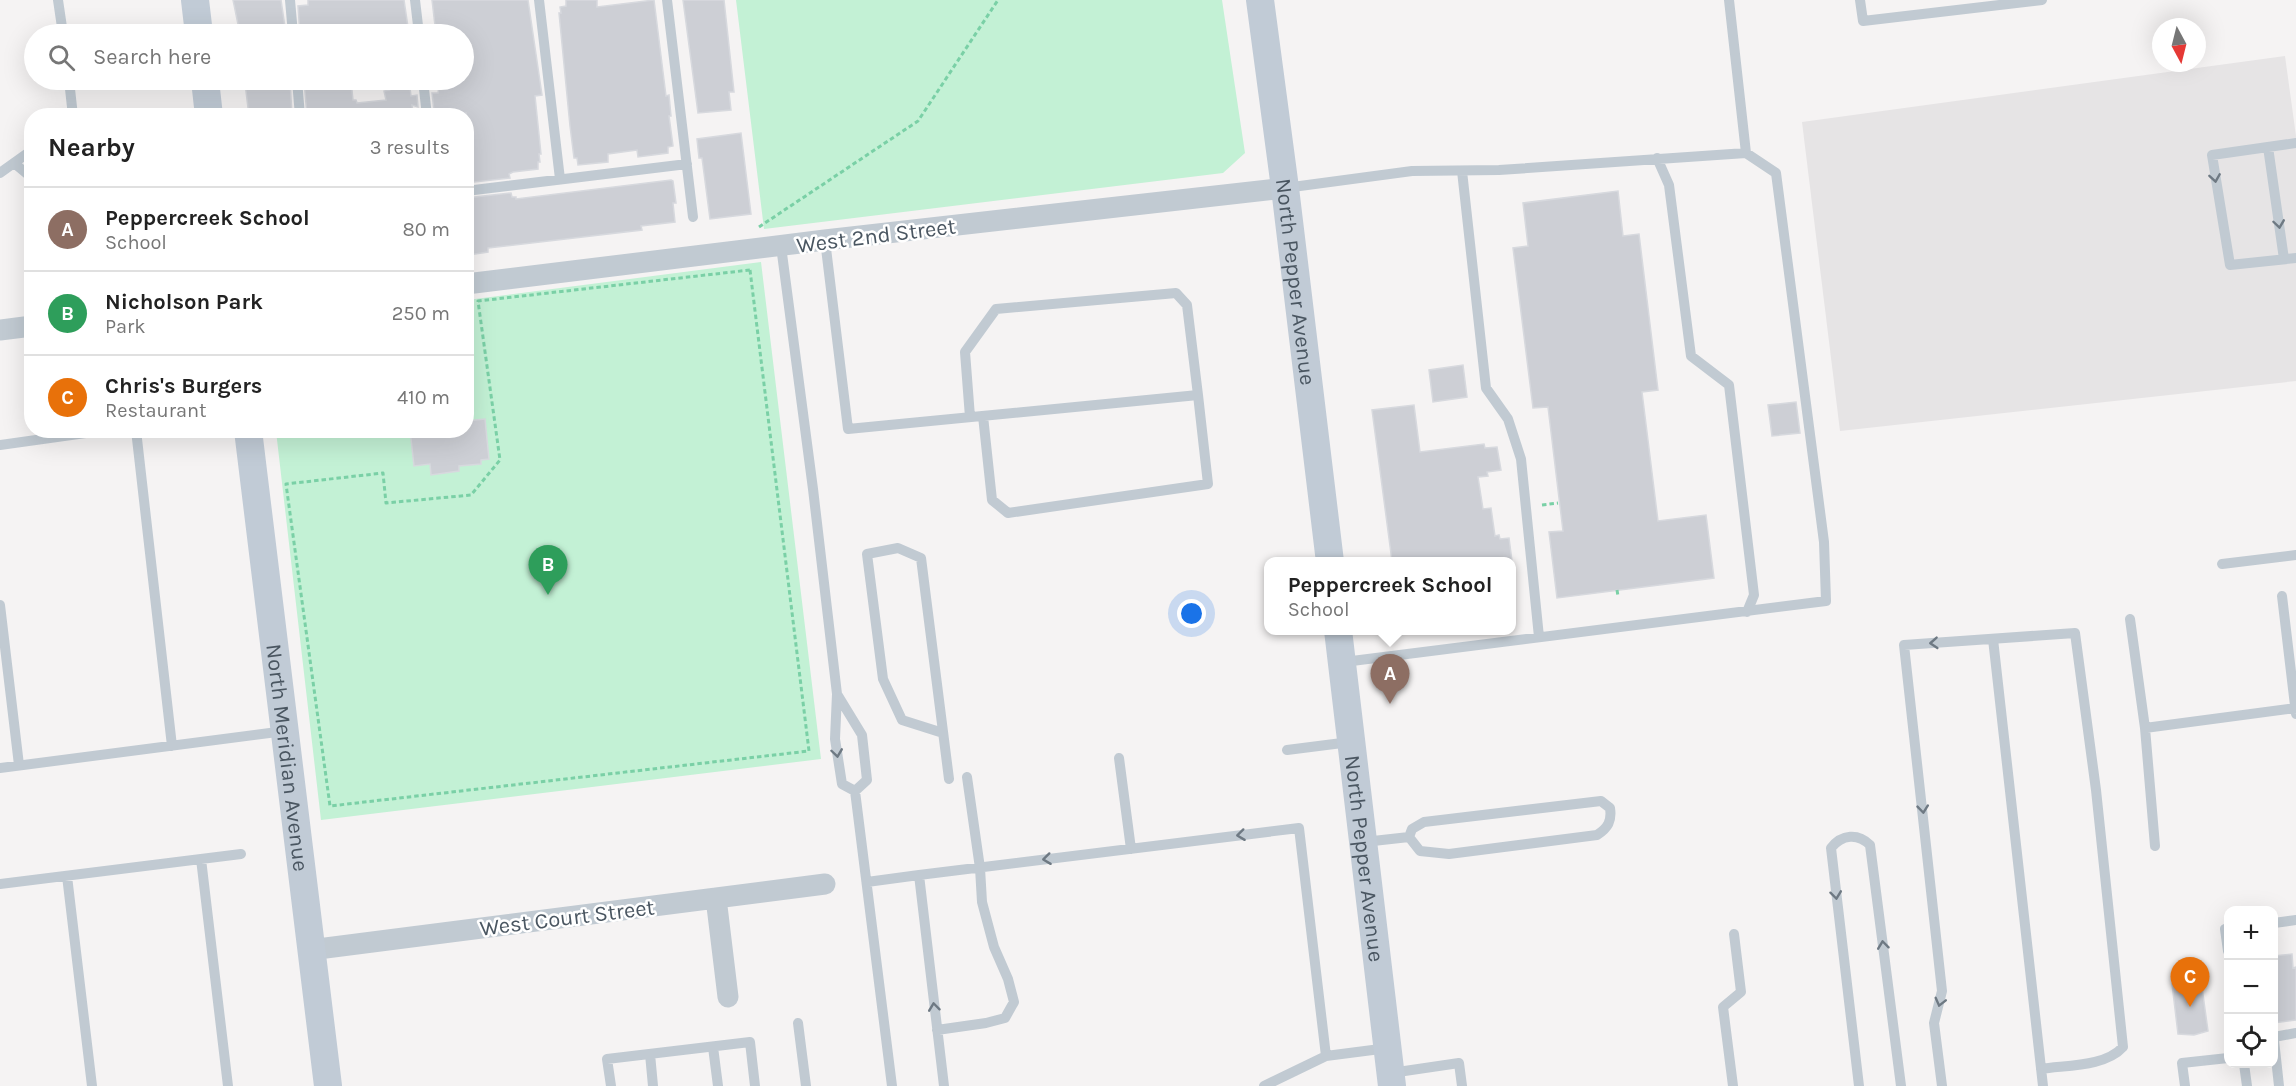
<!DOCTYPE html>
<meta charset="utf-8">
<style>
:root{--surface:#fff;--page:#f2f2f2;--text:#222;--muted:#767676;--line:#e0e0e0;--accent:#b45309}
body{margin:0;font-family:Karla,sans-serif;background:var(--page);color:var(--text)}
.controls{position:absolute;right:18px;bottom:18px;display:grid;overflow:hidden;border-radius:12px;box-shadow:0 6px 24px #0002}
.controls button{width:54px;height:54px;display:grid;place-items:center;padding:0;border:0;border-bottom:2px solid var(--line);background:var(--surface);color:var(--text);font:30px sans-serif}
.compass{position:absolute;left:2152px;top:18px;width:54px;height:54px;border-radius:50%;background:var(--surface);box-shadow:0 6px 24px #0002;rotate:173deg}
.you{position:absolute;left:1192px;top:614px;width:21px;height:21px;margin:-15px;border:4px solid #fff;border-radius:50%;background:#1a73e8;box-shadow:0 0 0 9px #1a73e833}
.badge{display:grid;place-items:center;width:39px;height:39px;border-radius:50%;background:var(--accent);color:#fff;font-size:20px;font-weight:700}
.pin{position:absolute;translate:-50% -50px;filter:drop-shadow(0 2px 3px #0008)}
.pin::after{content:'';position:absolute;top:32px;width:21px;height:18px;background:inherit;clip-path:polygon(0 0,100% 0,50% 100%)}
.popup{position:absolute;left:1264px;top:557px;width:252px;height:78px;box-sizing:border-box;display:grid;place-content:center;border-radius:12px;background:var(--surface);filter:drop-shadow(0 2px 4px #0005);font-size:20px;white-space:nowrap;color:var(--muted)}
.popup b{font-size:22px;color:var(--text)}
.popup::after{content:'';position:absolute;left:50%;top:100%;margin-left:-12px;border:12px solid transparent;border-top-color:var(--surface)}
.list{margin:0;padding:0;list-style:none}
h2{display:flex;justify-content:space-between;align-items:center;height:78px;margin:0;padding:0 24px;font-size:26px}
h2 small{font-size:20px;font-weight:400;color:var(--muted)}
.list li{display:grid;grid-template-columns:39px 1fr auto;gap:18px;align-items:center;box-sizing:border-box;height:84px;padding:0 24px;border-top:2px solid var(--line)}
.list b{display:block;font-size:22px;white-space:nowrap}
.list p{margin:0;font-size:20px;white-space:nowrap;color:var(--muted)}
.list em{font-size:20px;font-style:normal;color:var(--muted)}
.icon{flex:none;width:33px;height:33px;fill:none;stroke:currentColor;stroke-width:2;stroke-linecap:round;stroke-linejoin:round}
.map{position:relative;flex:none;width:2296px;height:1086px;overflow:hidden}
.search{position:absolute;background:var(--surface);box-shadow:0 6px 24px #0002;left:24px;top:24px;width:450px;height:66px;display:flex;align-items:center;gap:15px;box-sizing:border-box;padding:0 21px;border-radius:33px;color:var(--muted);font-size:22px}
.panel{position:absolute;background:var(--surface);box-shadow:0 6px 24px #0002;left:24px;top:108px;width:450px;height:330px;border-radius:24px}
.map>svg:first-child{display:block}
.education{fill:#e6e4e5}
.green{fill:#c3f1d5}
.building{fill:#cdcfd5;stroke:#d7d9de;stroke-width:1.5}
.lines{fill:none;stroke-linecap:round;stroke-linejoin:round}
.path{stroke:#7ad0a6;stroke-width:3;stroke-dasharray:4.5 3;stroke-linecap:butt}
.lane{stroke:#c1cad2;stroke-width:10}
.street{stroke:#c1cad2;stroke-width:21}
.secondary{stroke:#c1cbd6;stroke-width:28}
.oneway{stroke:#6e7983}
.labels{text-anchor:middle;stroke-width:5;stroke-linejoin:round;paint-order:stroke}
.street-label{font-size:22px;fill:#4a5661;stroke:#fff}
</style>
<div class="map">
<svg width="2296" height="1086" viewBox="0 0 2296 1086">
<rect width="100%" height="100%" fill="#f5f3f3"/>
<path class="education" d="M2285 56 2296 136V381L1840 431 1802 122Z"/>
<path class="green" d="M736 0H1222L1245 153 1223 173 764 229Z
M761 262 821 759 321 820 276 431 466 430 467 300Z"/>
<path class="building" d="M233 0H281L286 34H240Z
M308 0H404L409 34H300L298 6 308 5Z
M432 0H528L542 95 535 96 541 154H539L540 162H538V169L513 172 509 174 510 178 466 183V113L441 116V113L434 111 432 93H438L440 80H464V34H436Z
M566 0H597V7L654 0 666 96 669 95 671 116H669L673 146 668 147V153L638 157 637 150 608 154V162L578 165 577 158H574L570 126 559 13H561L560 7 566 6Z
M683 0H724L734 92H729L731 110 698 113Z
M251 80H290L292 116H249L245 83 251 82Z
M304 80H351L353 100H356L357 103 386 100 384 91 390 90 388 80H409L411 96 417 95 418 107 412 105 413 113 390 116H307Z
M741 133 751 214 710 219 702 158H699L697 139Z
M671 180 673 181 676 203H673L675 222 641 226 642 230 488 248V252L469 255 466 198 511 193 512 197H516V199Z
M1618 191 1623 236 1639 234 1658 390 1642 392 1658 521 1706 515 1714 578 1557 598 1549 532 1563 531 1548 407 1533 408 1513 248 1528 246 1523 203Z
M1463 365 1467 397 1433 402 1429 370Z
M1796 402 1800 433 1772 436 1768 405Z
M1414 405 1420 452 1484 444 1485 448 1497 447 1501 470 1487 472 1488 476 1478 477 1483 509 1491 508 1495 536 1499 535 1500 539 1509 538 1512 561H1392L1372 410Z
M485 419 489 459 481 460V464L459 466V471L431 475 430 464 414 466 410 430H466V421Z
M2292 954 2293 968 2296 967V1020L2274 1023V956Z
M2201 980 2208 1031 2194 1035 2178 1034 2172 984Z"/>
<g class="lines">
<path class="path" d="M759 227 918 121 998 0
M750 270 809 751 330 806 286 484 383 473 386 503 471 495 500 460 478 301Z
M1542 505 1558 503
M1617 590 1618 596"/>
<path class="lane" d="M58 0 63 34
M290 0 293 34
M415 0 419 34
M539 0 560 179
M667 0 693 217
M1729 0 1746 153
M1860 0 1863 21 2042 0
M69 80 73 116
M297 80 300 116
M423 80 427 116
M2296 143 2212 155 2230 265 2296 258
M2268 147 2284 259
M1657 158 1669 185 1691 356 1729 385 1754 595 1747 612
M14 163 32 178
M1462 171 1486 388 1508 419 1521 459 1539 637
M0 173 32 150
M1285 188 1412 171 1499 170 1746 153 1776 173 1824 542 1826 601 1344 662
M466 191 687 164
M825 240 848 429 1198 395 1208 484 1008 513 992 500 983 416
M781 246 813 489 837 694 835 739 842 784 855 791 867 780 862 735 837 694
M970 417 965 352 996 309 1176 293 1187 305 1198 395
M136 430 172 746
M0 445 107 430
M2222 564 2296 555
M2282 596 2296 714
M0 605 19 765
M2130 619 2145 728
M1993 639 2043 1086
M943 733 902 720 883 679 867 554 898 548 921 558 949 779
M1287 750 1350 742
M1119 758 1131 849
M0 768 285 731
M855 791 892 1086
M1601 801 1610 808C1612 821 1608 828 1597 835L1449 854 1420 851 1409 837 1412 829 1424 822Z
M1364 842 1409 837
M2155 846 2145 728 2296 708
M201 859 228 1086
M919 875 1299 828 1326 1056 1264 1086
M67 876 92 1086
M867 882 919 875 944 1086
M0 884 241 854
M2274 923 2296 920
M2228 928 2225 929 2228 951
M798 1023 806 1086
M937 1030 986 1023 1005 1018 1014 1002 1008 979 994 947 982 902 980 868 967 777
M2274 1037 2296 1033
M2274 1040 2279 1086
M713 1047 718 1086
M650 1054 653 1086
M1326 1056 1388 1048
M2244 1064 2247 1086
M1391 1073 1459 1063 1462 1086
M611 1086 607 1059 750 1042 755 1086
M1733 1086 1723 1007 1741 992 1734 934
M1859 1086 1831 848C1842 834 1858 833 1870 845L1901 1086
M1942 1086 1934 1023 1942 991 1904 645 2075 633 2096 790 2123 1047C2105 1067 2066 1065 2041 1069
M2185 1086 2182 1063 2228 1058"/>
<path class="street" d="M466 284 825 240 1285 188
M0 330 32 326
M716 898 728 997
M310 950 825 884"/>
<g class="secondary">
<path d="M195 0 199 34"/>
<path id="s1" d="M1260 0 1285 188 1330 562"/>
<path d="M205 80 209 116"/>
<path id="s2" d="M248 430 328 1086"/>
<path id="s3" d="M1338 630 1392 1086"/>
</g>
</g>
<defs><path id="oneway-chevron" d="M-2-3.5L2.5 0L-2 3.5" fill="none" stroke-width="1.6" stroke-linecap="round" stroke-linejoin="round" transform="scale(1.5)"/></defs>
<g class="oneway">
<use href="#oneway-chevron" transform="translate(2215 178) rotate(81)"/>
<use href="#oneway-chevron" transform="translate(2279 224) rotate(82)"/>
<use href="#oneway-chevron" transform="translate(1934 643) rotate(176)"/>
<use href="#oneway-chevron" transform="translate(837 753) rotate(82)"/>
<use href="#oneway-chevron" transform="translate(1923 809) rotate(84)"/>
<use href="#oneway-chevron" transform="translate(1241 835) rotate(173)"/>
<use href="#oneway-chevron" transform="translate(1047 859) rotate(173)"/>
<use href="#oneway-chevron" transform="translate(1836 895) rotate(83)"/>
<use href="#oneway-chevron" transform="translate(1883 945) rotate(-97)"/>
<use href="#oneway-chevron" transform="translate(1940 1002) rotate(104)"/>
<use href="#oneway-chevron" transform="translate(934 1007) rotate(-97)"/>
</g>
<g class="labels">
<g class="street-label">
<text transform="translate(876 235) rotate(-7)" y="8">West 2nd Street</text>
<text dy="8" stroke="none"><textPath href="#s1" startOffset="284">North Pepper Avenue</textPath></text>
<text dy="8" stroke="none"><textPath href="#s2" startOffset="330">North Meridian Avenue</textPath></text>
<text dy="8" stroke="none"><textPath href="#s3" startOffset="230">North Pepper Avenue</textPath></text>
<text transform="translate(567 917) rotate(-7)" y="8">West Court Street</text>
</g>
</g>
</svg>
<div class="controls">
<button>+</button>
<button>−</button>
<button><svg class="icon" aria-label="locate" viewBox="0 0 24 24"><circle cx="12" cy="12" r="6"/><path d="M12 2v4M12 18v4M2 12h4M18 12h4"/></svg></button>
</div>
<svg class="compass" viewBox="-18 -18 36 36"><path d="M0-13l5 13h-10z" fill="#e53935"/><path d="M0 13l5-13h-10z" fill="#767676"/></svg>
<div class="you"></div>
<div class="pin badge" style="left:1390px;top:704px;background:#8d6e63">A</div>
<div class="popup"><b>Peppercreek School</b>School</div>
<div class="pin badge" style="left:548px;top:595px;background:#2e9e5b">B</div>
<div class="pin badge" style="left:2190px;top:1007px;background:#e8710a">C</div>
<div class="search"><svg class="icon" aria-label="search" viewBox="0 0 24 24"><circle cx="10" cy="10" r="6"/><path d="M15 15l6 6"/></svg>Search here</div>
<section class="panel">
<h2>Nearby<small>3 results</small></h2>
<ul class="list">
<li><span class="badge" style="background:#8d6e63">A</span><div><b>Peppercreek School</b><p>School</p></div><em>80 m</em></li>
<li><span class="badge" style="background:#2e9e5b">B</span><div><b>Nicholson Park</b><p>Park</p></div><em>250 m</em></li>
<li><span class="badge" style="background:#e8710a">C</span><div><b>Chris's Burgers</b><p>Restaurant</p></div><em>410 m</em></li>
</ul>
</section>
</div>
